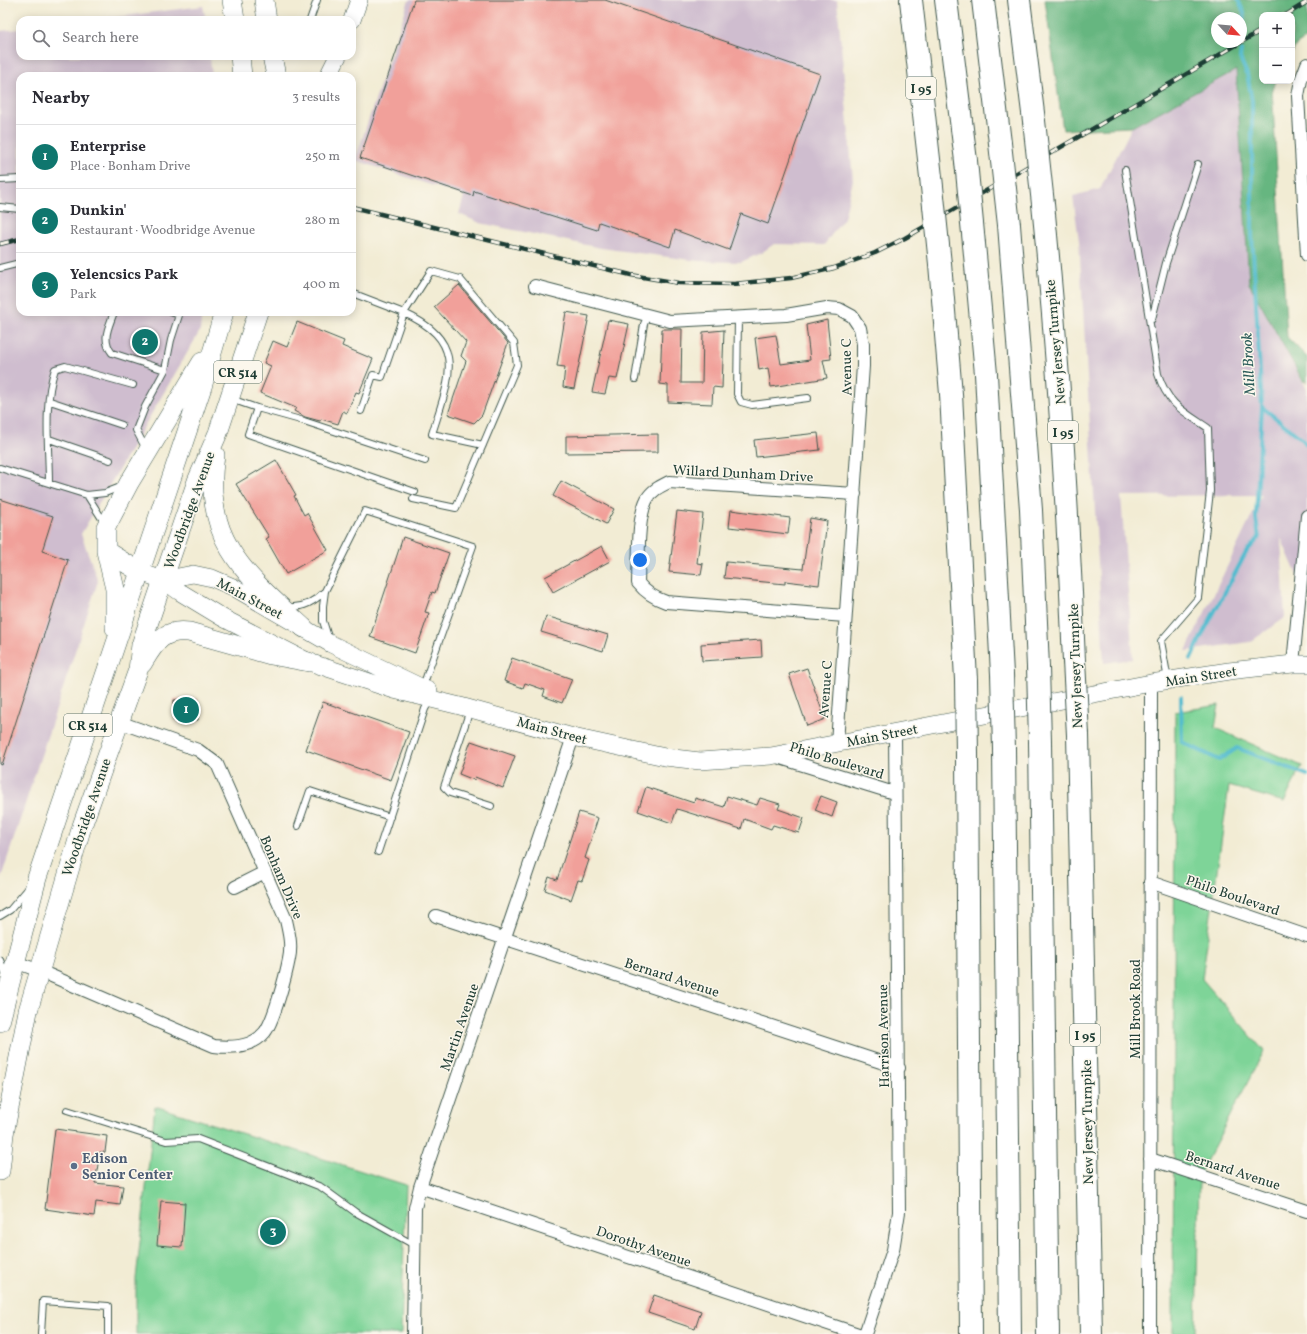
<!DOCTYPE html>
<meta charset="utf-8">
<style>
:root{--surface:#fff;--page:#f7f7f7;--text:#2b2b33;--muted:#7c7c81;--line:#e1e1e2;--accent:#0f766e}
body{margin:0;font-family:Vollkorn,serif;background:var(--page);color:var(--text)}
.controls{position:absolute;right:12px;top:12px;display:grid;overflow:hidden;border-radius:8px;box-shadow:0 2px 10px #0003}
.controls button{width:36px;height:36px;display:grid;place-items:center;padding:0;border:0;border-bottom:1px solid var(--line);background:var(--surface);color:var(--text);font:20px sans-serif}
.compass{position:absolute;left:1211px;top:12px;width:36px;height:36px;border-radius:50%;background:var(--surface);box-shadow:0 2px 10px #0003;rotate:116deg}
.you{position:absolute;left:640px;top:560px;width:14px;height:14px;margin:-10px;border:3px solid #fff;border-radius:50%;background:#1a73e8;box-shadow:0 0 0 6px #1a73e833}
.badge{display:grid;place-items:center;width:26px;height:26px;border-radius:50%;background:var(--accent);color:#fff;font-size:13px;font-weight:700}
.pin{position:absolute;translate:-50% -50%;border:2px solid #fff;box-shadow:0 1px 4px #0006}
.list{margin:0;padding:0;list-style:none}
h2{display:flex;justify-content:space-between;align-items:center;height:52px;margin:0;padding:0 16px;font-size:17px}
h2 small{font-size:13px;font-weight:400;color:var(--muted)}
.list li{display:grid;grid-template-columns:26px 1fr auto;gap:12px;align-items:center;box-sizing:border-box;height:64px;padding:0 16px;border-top:1px solid var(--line)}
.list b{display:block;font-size:15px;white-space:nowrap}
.list p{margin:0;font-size:13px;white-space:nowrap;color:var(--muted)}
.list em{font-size:13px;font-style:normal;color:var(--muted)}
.icon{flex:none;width:22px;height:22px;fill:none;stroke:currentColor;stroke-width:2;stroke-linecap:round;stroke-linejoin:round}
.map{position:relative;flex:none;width:1307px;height:1334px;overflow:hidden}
.search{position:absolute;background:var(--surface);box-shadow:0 2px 10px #0003;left:16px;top:16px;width:340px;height:44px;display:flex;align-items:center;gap:10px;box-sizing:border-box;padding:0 14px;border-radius:12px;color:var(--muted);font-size:15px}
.panel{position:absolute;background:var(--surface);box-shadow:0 2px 10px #0003;left:16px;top:72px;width:340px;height:244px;border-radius:12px}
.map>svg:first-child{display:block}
.industrial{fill:#cfbdcf}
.green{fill:#7ed498;stroke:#4e8866}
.forest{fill:#66b680;stroke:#427a5a;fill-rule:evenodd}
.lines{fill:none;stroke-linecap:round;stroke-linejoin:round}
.stream{stroke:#52bccf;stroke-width:4}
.building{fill:#f1a09a}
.lane-casing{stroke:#3f574c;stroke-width:8}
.street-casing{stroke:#3f574c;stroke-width:14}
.secondary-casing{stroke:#3f574c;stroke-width:18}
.primary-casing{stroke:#3f574c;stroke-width:20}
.highway-casing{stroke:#3f574c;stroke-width:24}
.lane{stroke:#fff;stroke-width:6}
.street{stroke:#fff;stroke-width:12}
.secondary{stroke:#fff;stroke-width:17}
.primary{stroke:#fff;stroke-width:19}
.highway{stroke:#fff;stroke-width:22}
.rail-casing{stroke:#1f3d34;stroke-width:4.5}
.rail{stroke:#fbf7ec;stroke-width:3;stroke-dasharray:9;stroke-linecap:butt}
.highway-bridge-casing{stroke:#3f574c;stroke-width:24;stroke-linecap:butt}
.highway-bridge{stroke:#fff;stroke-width:22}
.service-dot{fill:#5c6f8a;stroke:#fbf7ec;stroke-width:1.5}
.labels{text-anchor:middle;stroke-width:3;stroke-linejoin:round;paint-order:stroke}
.shield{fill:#fbf7ec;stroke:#61756b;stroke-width:1}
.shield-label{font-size:13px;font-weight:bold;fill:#1f3d34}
.street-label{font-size:14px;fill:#1f3d34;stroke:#fbf7ec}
.service-label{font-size:14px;font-weight:bold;fill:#4e5e75;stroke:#fbf7ec;text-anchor:start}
.water-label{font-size:15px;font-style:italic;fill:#2c5d5b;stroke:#fbf7ec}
</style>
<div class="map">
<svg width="1307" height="1334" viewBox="0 0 1307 1334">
<rect width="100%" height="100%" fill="#fbf7ec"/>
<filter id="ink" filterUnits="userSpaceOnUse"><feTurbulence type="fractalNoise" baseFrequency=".025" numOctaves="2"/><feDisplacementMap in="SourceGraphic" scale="8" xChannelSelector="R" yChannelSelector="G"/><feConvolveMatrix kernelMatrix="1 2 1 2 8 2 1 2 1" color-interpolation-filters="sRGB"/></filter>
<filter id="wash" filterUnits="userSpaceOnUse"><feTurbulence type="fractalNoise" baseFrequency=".012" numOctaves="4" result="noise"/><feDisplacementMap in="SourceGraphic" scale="16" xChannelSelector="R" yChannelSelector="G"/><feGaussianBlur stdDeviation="0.9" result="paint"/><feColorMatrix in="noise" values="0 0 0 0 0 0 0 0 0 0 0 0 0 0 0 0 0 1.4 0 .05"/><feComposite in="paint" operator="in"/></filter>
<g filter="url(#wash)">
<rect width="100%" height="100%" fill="#f2ecd4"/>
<path class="industrial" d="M409 0H837L853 180 844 218 824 245 774 244 761 253 741 262 699 261 601 248 480 223 459 214 464 196 355 160Z
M203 6 206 20H92Z
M20 29V56H210L212 76H20V312H202L200 331 81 534 98 581 0 881V31Z
M1236 70 1249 283 1307 389V598L1281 538 1285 618 1250 642 1186 651 1262 495 1121 496 1133 659 1104 663 1079 241 1073 196 1100 189 1132 127Z"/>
<path class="green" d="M1219 705 1215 728 1302 766 1284 802 1229 786 1202 979 1264 1051 1199 1175 1196 1334H1173L1175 712Z
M155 1106 406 1185 401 1334H136V1279Z"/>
<path class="forest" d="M1045 0H1307V38L1296 45 1292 53V15H1262V81H1277L1272 89 1287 337 1307 357V382L1303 381 1249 283 1236 70 1132 127 1063 130ZM1217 18H1241V42H1217Z"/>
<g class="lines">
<path class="stream" d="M1238 0 1244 13 1242 31
M1262 407 1302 439 1307 445
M1191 659 1203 633 1247 551 1259 538 1256 518 1262 407 1252 234V101L1247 74 1240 58 1241 51
M1181 697 1182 742 1219 760 1237 748 1307 775"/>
</g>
<g id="blocks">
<path class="building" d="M414 0H605L820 74 768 224 741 214 729 250 675 230 670 247 599 222 597 230 474 191 473 196 360 158Z
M459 285 508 343 482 415 474 423 448 414 466 361 461 356 466 342 434 307Z
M566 312 589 316 574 389 563 387 565 367 557 366Z
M608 320 629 324 617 379 609 378 605 394 592 392Z
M827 320 831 359 823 360 827 378 771 387 768 368 759 370 755 338 776 335 781 364 810 360 806 325Z
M297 322 344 341 342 346 373 359 359 393 356 392 347 413 343 411 338 424 321 419 320 421 305 417 294 411 296 408 260 393 271 366 264 363 273 341 287 347Z
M662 329H682L681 383H702L703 332 724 330 722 388 713 387 712 404 668 402V385L660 384Z
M818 433 820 450 756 457 754 440Z
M658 434V452L566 453V436Z
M276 460 296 495 294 496 304 515 307 513 328 550 286 574 266 539 269 537 236 484Z
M561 481 614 509 606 524 553 496Z
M0 499 53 516 42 551 68 560 2 765 0 764Z
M731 510 790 518 788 534 729 527Z
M677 511 703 514 697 563 703 564 701 575 669 572Z
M810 518 827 521 819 585 785 581V584L724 578 726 562 803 569Z
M403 537 449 553 435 593 432 592 425 612 429 613 415 653 370 637Z
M602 546 610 561 553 592 545 577Z
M546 616 608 635 603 651 541 632Z
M761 640 762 657 702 661 701 644Z
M512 658 572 679 562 703 543 696 545 690 525 683 523 688 504 681Z
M807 668 825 719 807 726 789 674Z
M198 699V720H174V700Z
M323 702 409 732 391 780 306 750Z
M471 741 515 756 503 788 475 777 474 780 459 774Z
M646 787 694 803 695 798 724 807 727 796 757 805 760 798 780 804 778 809 804 818 799 833 773 825 771 829 744 819 741 829 677 809 672 823 638 811Z
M821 796 837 802 832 817 815 810Z
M579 812 598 818 585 858 589 860 582 881 578 880 571 900 545 890 549 877 557 880Z
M55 1129 107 1136 105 1152H100L95 1183 123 1186 120 1205 96 1202 94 1216 45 1209Z
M161 1201 185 1203 182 1247 157 1245Z
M654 1295 701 1311 695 1329 648 1313Z"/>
</g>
</g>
<g filter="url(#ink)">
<use href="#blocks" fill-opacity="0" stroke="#3f574c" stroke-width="1"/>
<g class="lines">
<g class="lane-casing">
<path id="lane" d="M310 20 317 0
M1125 170 1158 374C1168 405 1183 411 1208 428L1210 491 1198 598 1161 641 1168 680
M0 180 20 179
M0 207 20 209
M0 268 20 263
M352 293 404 313 382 377 373 375 361 411
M114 312C109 327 101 339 112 353L165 370
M171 312 179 315
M738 317 737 394 741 402 752 405 808 398
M1152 319 1166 263 1198 164
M635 379 644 324 648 315
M231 399 257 408 248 434 415 492
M50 401 122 425
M257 408 304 421 425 461
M49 439 110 460
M146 449 136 430 145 407 165 370 171 340 180 312
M0 468 87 495 105 493 123 486
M49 483C49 447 43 404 55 369L65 366 133 385
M87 495 104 522
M413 499 456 508 517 365 514 343 460 279 431 271 404 313C469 342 449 379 432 434L483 445
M287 607C302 609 315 601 325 591
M328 637 323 621V606L325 591 365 511 473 546 423 686
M470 710 444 787 450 793 491 806
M298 826 310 791 390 817
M378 852 425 709 430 700
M0 916 10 910 27 890
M0 960 6 975
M67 1110 166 1141 198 1139 321 1187 355 1212 414 1245
M41 1334 43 1301 108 1306V1334"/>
</g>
<g class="street-casing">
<path id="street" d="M1307 64 1301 80 1298 96 1307 255
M535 286 670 321 786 315 827 308 839 309 852 316 860 328 863 344V366L837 743
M845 616 666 602C654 598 646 593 638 583 639 560 637 518 647 499 652 490 661 486 669 482L855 494
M1293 664 1307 516
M774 756 894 793
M1150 882 1307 936
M235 887 265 872
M436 916 899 1068
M15 962 40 971 214 1046C231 1048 253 1047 265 1032 274 1020 286 975 289 959 292 946 289 933 286 920L217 764 198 750 119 722
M1150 1159 1307 1211
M420 1187 858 1334
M413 1334 415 1208 420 1187 573 737
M865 1334 893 1250 899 1212 895 732
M1150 1334 1151 683"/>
</g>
<g class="secondary-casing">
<path id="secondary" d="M352 20 359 0
M328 76 338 56
M140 572 163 580 180 592 223 618 309 662 394 690 460 706 573 737 665 757 700 761 771 756 1151 683 1229 671 1293 664H1307
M163 580 193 574 212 578 233 587 331 644 429 691"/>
</g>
<g class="primary-casing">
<path id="primary" d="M232 0 235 20
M264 0 267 20
M240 56 242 76
M272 56 276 76
M215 455C202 541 246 575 304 628
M106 551 140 572
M115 628V589L106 551V527L129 483 202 362
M142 664C155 643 162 629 189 632L271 655 309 662
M0 1022 37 878 202 387 224 312
M0 1171 4 1134 28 1011 82 826 138 670 141 645 163 580 197 481 218 433 258 312"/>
</g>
<g class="highway-casing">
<path id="highway" d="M911 0 931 177
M946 0 966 161
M983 0 1000 143
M1019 0 1034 121
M1043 204C1058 356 1068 508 1074 661
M1009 225 1031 510 1038 667
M974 244 986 374 1002 674
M940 264 951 394 966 680
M1078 735 1091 1334
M1040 742 1048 1334
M1004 749 1010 1334
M967 755 971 1334"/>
</g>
<use href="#lane" class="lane"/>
<use href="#street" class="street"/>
<use href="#secondary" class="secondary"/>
<use href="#primary" class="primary"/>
<use href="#highway" class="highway"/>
<g class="rail-casing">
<path id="rail" d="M1286 15 1307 2
M352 207 631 275 679 283 734 284 791 278 834 268 875 253 905 238 1262 30
M0 244 20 239"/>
</g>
<use href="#rail" class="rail"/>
<g class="highway-bridge-casing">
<path id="highway-bridge" d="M1034 121 1043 204
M1000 143 1009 225
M966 161 974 244
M931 177 940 264
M1074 661 1078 735
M1038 667 1040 742
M1002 674 1004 749
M966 680 967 755"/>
</g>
<use href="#highway-bridge" class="highway-bridge"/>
</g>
</g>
<circle class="service-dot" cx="74" cy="1166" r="4"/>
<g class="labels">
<g class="shield">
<rect x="906" y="77" width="30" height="22" rx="3"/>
<rect x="214" y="361" width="48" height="22" rx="3"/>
<rect x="1048" y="421" width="30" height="22" rx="3"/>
<rect x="64" y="714" width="48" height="22" rx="3"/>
<rect x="1070" y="1024" width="30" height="22" rx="3"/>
</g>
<g class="shield-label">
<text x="921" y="93">I 95</text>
<text x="238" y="377">CR 514</text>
<text x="1063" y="437">I 95</text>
<text x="88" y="730">CR 514</text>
<text x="1085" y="1040">I 95</text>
</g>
<g class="street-label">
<text transform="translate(1055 342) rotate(-95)" y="5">New Jersey Turnpike</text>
<text transform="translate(846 367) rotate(-91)" y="5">Avenue C</text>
<text transform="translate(743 473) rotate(3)" y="5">Willard Dunham Drive</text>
<text transform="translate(189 510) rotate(-70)" y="5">Woodbridge Avenue</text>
<text transform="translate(250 598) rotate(28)" y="5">Main Street</text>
<text transform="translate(1075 666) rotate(-92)" y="5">New Jersey Turnpike</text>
<text transform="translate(1201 676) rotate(-9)" y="5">Main Street</text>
<text transform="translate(825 689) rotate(-86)" y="5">Avenue C</text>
<text transform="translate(552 730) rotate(15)" y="5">Main Street</text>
<text transform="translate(882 735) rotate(-11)" y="5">Main Street</text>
<text transform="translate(837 760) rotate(17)" y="5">Philo Boulevard</text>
<text transform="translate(86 817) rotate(-71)" y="5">Woodbridge Avenue</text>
<text transform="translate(282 877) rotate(67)" y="5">Bonham Drive</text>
<text transform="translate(1233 895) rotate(19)" y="5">Philo Boulevard</text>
<text transform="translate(672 977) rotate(18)" y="5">Bernard Avenue</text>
<text transform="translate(1135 1009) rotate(-90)" y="5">Mill Brook Road</text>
<text transform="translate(459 1027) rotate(-71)" y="5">Martin Avenue</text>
<text transform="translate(883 1036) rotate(-91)" y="5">Harrison Avenue</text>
<text transform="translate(1087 1122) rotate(-91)" y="5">New Jersey Turnpike</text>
<text transform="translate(1233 1170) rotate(18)" y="5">Bernard Avenue</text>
<text transform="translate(644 1246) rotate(19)" y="5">Dorothy Avenue</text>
</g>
<g class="service-label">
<text x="82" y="1163">Edison<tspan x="82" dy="16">Senior Center</tspan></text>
</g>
<g class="water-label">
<text transform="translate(1248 364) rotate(-93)" y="5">Mill Brook</text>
</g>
</g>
</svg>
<div class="controls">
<button>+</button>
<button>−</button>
</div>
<svg class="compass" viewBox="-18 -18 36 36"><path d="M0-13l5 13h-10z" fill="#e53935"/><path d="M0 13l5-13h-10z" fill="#7c7c81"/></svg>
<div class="you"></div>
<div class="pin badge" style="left:186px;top:710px">1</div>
<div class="pin badge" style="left:145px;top:342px">2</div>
<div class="pin badge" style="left:273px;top:1232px">3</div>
<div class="search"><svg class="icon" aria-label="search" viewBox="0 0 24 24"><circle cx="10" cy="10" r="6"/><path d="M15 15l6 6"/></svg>Search here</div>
<section class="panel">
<h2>Nearby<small>3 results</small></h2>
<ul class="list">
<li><span class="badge">1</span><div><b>Enterprise</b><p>Place · Bonham Drive</p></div><em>250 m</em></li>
<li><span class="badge">2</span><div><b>Dunkin'</b><p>Restaurant · Woodbridge Avenue</p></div><em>280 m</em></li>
<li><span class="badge">3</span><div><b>Yelencsics Park</b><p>Park</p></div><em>400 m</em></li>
</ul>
</section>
</div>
